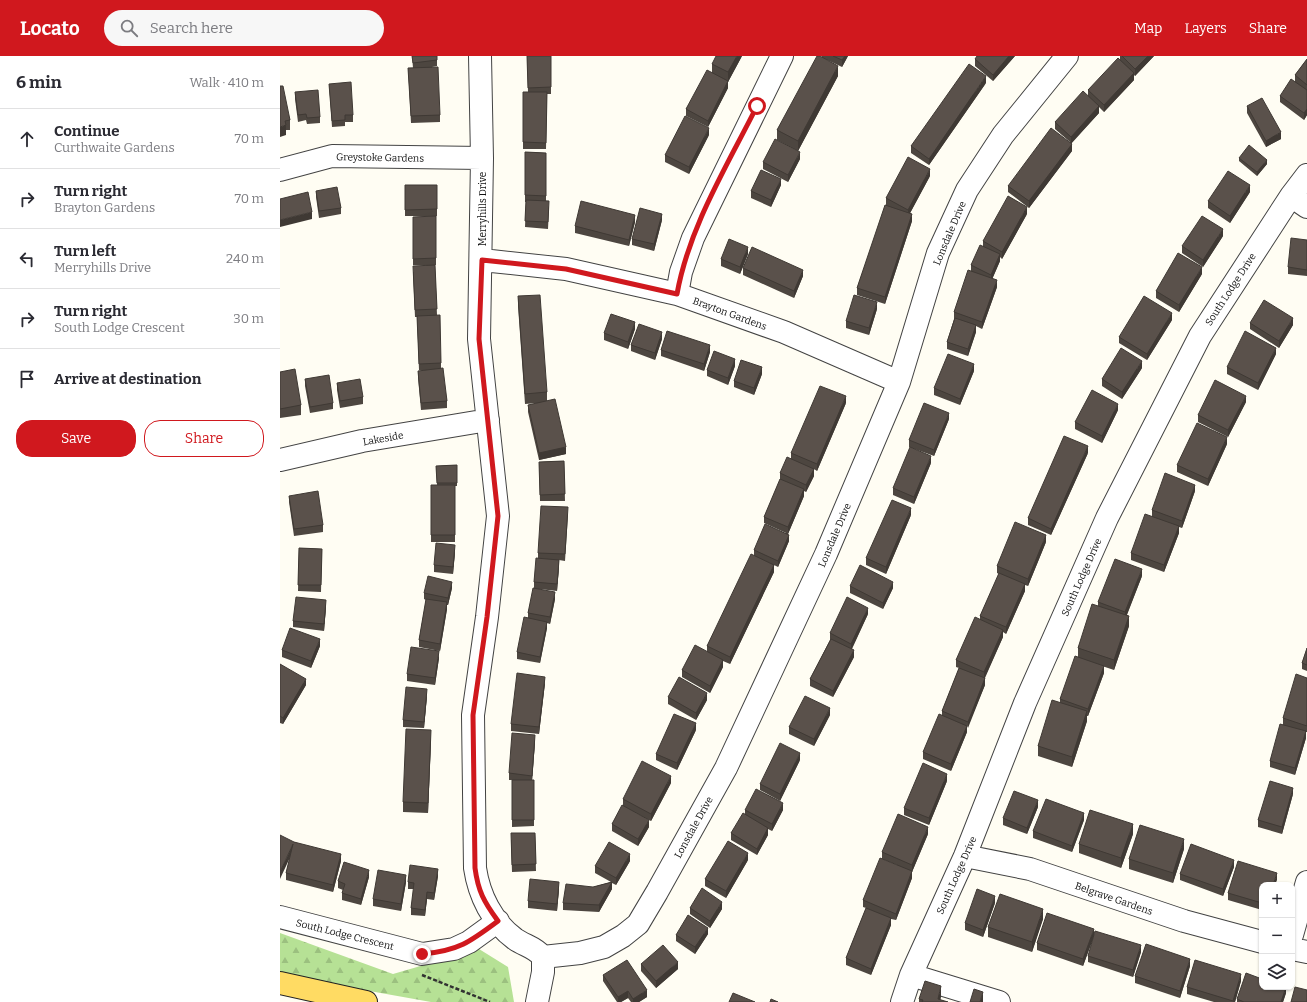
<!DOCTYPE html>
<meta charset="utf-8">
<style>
:root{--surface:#fff;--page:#f7f7f7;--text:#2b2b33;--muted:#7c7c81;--line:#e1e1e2;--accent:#d0181e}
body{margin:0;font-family:Bitter,serif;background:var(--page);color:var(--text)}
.controls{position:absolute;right:12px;bottom:12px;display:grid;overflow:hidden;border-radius:8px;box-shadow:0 1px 3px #0004}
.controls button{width:36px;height:36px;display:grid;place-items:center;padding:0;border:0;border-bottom:1px solid var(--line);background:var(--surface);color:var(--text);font:20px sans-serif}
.stop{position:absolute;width:12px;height:12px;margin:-9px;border:3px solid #d0181e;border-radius:50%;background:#fff}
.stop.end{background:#d0181e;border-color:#fff;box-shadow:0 1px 4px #0008}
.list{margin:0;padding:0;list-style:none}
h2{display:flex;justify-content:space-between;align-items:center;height:52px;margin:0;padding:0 16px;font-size:17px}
h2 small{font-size:13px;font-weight:400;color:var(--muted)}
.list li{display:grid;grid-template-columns:26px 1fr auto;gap:12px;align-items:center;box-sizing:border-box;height:60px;padding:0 16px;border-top:1px solid var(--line)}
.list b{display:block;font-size:15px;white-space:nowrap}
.list p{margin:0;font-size:13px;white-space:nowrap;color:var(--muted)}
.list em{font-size:13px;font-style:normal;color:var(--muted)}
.actions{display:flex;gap:8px;padding:12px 16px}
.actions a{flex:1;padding:9px 0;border:1px solid var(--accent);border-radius:16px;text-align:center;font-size:14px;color:var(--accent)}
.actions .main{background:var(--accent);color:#fff}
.icon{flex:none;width:22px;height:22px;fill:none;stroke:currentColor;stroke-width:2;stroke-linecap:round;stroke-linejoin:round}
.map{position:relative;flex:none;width:1027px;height:946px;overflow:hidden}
header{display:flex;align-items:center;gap:24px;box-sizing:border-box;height:56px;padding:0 20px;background:var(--accent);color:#fff}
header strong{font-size:19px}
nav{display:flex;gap:22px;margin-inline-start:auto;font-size:14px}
.search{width:280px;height:36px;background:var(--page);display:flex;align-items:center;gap:10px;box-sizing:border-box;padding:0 14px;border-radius:22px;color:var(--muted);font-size:15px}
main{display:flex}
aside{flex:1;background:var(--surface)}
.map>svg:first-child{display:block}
.forest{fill:url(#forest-firs)}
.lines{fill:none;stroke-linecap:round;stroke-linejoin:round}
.minor-casing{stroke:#434343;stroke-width:24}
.major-casing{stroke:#212121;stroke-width:24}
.path{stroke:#323232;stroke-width:2.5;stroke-dasharray:4 2;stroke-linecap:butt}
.minor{stroke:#fff;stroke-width:22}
.major{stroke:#ffdb63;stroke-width:22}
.wall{fill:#4d4640}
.shaded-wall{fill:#3f3934}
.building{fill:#5a514b;stroke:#3f3934}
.route{stroke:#d0181e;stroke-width:5}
.labels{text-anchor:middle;stroke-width:4;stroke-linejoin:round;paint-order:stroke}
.street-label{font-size:10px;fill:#101010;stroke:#fff}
</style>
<header>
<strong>Locato</strong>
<div class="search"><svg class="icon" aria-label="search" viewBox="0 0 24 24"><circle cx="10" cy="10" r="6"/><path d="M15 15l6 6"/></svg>Search here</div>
<nav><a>Map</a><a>Layers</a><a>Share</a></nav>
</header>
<main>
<aside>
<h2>6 min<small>Walk · 410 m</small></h2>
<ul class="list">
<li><svg class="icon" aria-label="ahead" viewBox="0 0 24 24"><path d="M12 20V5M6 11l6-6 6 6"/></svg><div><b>Continue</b><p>Curthwaite Gardens</p></div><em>70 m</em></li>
<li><svg class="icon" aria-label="right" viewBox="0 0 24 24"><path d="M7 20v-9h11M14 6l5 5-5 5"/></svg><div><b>Turn right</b><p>Brayton Gardens</p></div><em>70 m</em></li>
<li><svg class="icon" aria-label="left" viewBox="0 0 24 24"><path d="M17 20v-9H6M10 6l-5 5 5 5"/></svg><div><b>Turn left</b><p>Merryhills Drive</p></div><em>240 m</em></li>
<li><svg class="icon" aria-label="right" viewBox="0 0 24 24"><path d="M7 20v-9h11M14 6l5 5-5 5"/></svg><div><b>Turn right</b><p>South Lodge Crescent</p></div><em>30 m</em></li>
<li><svg class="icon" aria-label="arrive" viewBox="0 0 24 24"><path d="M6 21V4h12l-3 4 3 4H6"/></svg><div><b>Arrive at destination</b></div></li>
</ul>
<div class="actions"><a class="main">Save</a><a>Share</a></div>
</aside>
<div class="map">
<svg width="1027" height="946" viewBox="0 0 1027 946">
<defs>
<pattern id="forest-firs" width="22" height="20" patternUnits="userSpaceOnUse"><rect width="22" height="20" fill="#b6e195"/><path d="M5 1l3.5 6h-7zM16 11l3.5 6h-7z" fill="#9bc07f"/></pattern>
</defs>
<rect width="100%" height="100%" fill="#fffdf3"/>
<path class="forest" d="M0 877 113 918 199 893 228 911 234 946H151L0 919Z"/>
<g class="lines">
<g class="minor-casing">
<path id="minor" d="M200 0 202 102 199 283 218 460 207 561 193 659 195 812C199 839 212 866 235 883 245 890 255 891 263 901V916L257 946
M0 114 52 100 202 102
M1011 140 1027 151
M202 204 286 213 397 238 504 276 619 326
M397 238 401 216 413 182 502 0
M0 404 82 385 208 364
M685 800 750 813 904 865 982 886
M0 861 142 898 174 893 189 886 218 865
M1012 879 1027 826
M1012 893 1027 896
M263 901 300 897 324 891 343 880 358 868 377 836 446 712 546 498 619 326 658 197 687 134 723 79 787 0
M631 919 719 946
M622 946 631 919 685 800 745 647 827 462 920 280 1011 140 1027 119"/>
</g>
<g class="major-casing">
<path id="major" d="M0 927 86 946"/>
</g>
<path class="path" d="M142 919 210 946"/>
<use href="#minor" class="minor"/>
<use href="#major" class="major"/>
</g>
<path class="wall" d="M132 0H157V10L152 11 160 59V66L131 67 128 12H133Z
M247 0H271V38H267L266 93H243V36H248Z
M462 0 448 26V32L428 71 406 60V53L432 16V8Z
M542 0H568L562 11 545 3 558 20 518 95 497 84V74L542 1Z
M735 0 713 25 695 10V3Z
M840 0H874L855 20 854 19V24L824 56 819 51V57L791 87 792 95 749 152 728 136V130L790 86 775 73V66L808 40V34L840 4Z
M1027 3V59L1024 64 1000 46V40L1015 26V19Z
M706 27 649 109 631 97V90Z
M49 28 73 59V66H65V70L52 71Z
M0 30 10 64V74H6V79Z
M15 36 40 61V67L27 68 26 64 18 66 15 43Z
M967 50 1001 83 986 91 967 57Z
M429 79 409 118 385 106V99Z
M245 96 266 97V145L269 152 268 173 245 171 246 146H245Z
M959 102 987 108 977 120 959 105Z
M520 103 508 126 483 113V106Z
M650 120 630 157 632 165 605 248 577 239V232L606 149V142Z
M125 129H157V160H125Z
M501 129 491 151 471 142V135Z
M36 135 61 152V158L39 162 36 141Z
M970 136 950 167 928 152V145Z
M747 158 722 203 720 201V205L712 223 717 231 702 273 696 270V276L688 300 667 293V286L674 263V256L691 215V209L703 190V185Z
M156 160V209H155L157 259 161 307V313L167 345V352L141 354 138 322V315L145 314H139L137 261H135L133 216 147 209H133V161Z
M382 164 374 195 352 189V183Z
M355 166 349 190 295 177V170Z
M943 180 923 211 902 197V190Z
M1027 184V220L1008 218V211Z
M468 198 460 218 441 210V203Z
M463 212 523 220 514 242 463 219Z
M922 218 899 256 876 242V235Z
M238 240 267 336V345L286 398 259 404 248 356V349L258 347 245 348 238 250Z
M597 253 589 279 566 272V265Z
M892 264 867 304 839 287V281Z
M970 267 1013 269 999 292 970 273Z
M355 273 348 293 324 284V277Z
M382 283 375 304 351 295V289Z
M381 294 430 296 424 315 381 300Z
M996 298 978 334 947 318V311Z
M455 310 448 329 427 320V314Z
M862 312 842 343 822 330V323Z
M694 315 680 349 654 339V332Z
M0 316 21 349V359L0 362Z
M482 318 474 339 454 331V325Z
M25 323 53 347V353L30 357 25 330Z
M57 327 83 341V348L60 352 57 334Z
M966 346 948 381 918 366V359Z
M566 347 537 415 534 413V420L526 436 524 435V440L508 478 509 485 498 511 494 509V516L450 608 443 605V611L430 637 402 621V614L427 596V590L474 500V494L506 477 484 467V461L500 424V417L511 403V397Z
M838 354 822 387 795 373V366Z
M669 363 654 400 629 391V384Z
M947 388 928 430 897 416V409Z
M808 397 771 479 748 469V462Z
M284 405 285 445H260L259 406Z
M651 407 634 448 613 439V432Z
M177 409V430H175V486H151V429H157L156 410Z
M915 435 902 472 899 471V477L884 516 851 504V497L872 460V454Z
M9 440 43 469V476L14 480 9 446Z
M288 458 285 505 279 504V511L277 535 259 533 275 543 270 568 267 567V572L260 607 237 603V596L248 562V557L254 532V526L258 502V497Z
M631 459 606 518 586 509V502Z
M766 486 748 530 745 529V535L726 578 723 576V581L705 622V629L687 672V676L671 715 643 703V696L662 659V655L679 612 676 611V604L700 564V560L719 518 717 517V510Z
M19 492 42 493 41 536 18 535Z
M175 496 173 518 154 516V509Z
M862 520 847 559 849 570 834 614 822 610 824 617 808 660H807V665L792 711 758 700V690L780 646V643L798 601V592L818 550V546Z
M570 530 613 532 603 553 570 537Z
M172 532 168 549H167V553L160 595 139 591V584L146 544 144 543V537Z
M46 551 44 575 13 571V565Z
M588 558 572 593 574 601 553 641 530 630V623L550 584V577Z
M40 590 31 612 2 601V594Z
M1027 592V615L1022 613V607Z
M159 602 155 629 127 625V618Z
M0 608 26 629 3 668 0 667Z
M1027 622V676H1026V682L1015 719 990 711V705L1003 669V662Z
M265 627 259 678 231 675V668Z
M147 640 144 672 123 671V664Z
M388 641 427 644 416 664 388 648Z
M550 659 534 690 509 678V671Z
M416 674 397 714 376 704V698Z
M151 684 148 757 123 756V746Z
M255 686 252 724H254V770L232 771V724H229V717Z
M520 704 500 745 480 734V728Z
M667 725 649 769 624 759V752Z
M391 727 371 765 350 754 369 771 358 790 332 775V768L343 749V743Z
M1013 738 1002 778 978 771V764Z
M758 751 747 778 723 769V762Z
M465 754H503L492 775 488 773V779L477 799 451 784V777L465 759Z
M804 764 792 796 753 782V775Z
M255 777 256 815 232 816 231 784Z
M648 778 632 816V822L616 864 611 863V869L591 919 566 909V902L586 852 583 851V844L617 809 602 803V796Z
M853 778 841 812 799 797V788Z
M14 786 61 805 53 836 6 824V817Z
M904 793 893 827 849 813V803Z
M468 804 446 842 425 830V823Z
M350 805 336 829 332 827V833L319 856 283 854V847L313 831 331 826 315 817V810Z
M954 811 943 840 900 824V818Z
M158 820 154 844 147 843 145 860 131 859V852L134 833H128V826Z
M89 821 81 849 62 844V837L63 834 58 832V825Z
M997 824 982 829V854L948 844V837Z
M126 826 121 855 93 850V843Z
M279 833 277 855 248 852V845Z
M715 847 703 881 685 874V867Z
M410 852 442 853 430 872 410 858Z
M763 863 752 896 708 881V871Z
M428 878 415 898 396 885V879Z
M814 880 803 910 757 894V887Z
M861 896 853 921 808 906V900Z
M361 908 398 913 376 932 361 915Z
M910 910 900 942 855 927V920Z
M323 919 367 941 359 946H351L348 942 341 946H337L323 925Z
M961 925 955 946H934L907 938V931Z
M1006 937 1003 946H957V943Z
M661 940 660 944 668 946H639V943Z"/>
<path class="shaded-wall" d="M457 0H462L448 26V32L428 71V65L448 26V16Z
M565 0H568L562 11V4Z
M729 0H735L713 25V19Z
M868 0H874L855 20V13Z
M558 10V20L518 95V85Z
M854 17V24L824 56V49Z
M706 20V27L649 109V103Z
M819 50V57L791 88V81Z
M1027 53V59L1024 64V57Z
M6 69V79L0 81V71Z
M429 72V79L409 118V111Z
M1001 76V83L986 91V85Z
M792 88V95L749 152V145Z
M520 96V103L508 126V119Z
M987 104V108L977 120V116Z
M650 113V120L628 161V154Z
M501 123V129L491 151V144Z
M970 129V136L950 167V160Z
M747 151V158L722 203V196Z
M32 156V163L0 171V164Z
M382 158V164L374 195V188Z
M632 158V165L605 248V241Z
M355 159V166L349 190V184Z
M943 173V180L923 211V204Z
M468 191V198L460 218V211Z
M720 198V205L711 226V219Z
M922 211V218L899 256V249Z
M523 214V220L514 242V235Z
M717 224V231L702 273V266Z
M597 246V253L589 279V272Z
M892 257V264L867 304V298Z
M1013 262V269L999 292V285Z
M355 266V273L348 293V286Z
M696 269V276L688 300V293Z
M382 276V283L375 304V297Z
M430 289V296L424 315V308Z
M996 292V298L978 334V327Z
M455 303V310L448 329V322Z
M862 305V312L842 343V336Z
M694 308V315L680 349V343Z
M482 311V318L474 339V332Z
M566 340V347L537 415V408Z
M966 340V346L948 381V374Z
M838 348V354L822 387V380Z
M669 357V363L654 400V394Z
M947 381V388L928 430V423Z
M808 390V397L771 479V473Z
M286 391V398L259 404V397Z
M651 400V407L634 448V441Z
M534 413V420L526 436V429Z
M915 429V435L902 472V465Z
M524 433V440L508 478V471Z
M631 452V459L606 518V511Z
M899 470V477L884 516V509Z
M509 479V485L498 511V505Z
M766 479V486L748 530V523Z
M175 489V496L173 518V511Z
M279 504V511L277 535V528Z
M494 509V516L450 608V601Z
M862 513V520L845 563V556Z
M172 526V532L168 549V542Z
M613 526V532L603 553V547Z
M745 528V535L726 578V571Z
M275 536V543L270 568V561Z
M46 544V551L44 575V568Z
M167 546V553L160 595V588Z
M588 552V558L571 594V588Z
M849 560V570L834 614V604Z
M267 566V572L260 607V601Z
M723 574V581L704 623V616Z
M40 583V590L31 612V605Z
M574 594V601L553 641V635Z
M159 595V602L155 629V622Z
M443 604V611L430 637V630Z
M824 610V617L808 660V653Z
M265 621V627L259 678V671Z
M705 622V629L688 672V666Z
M26 623V629L3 668V662Z
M147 633V640L144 672V666Z
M427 637V644L416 664V657Z
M550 652V659L534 690V683Z
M807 655V665L792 711V701Z
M416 667V674L397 714V707Z
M687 670V676L671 715V708Z
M151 674V684L148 757V747Z
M1026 675V682L1015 719V712Z
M255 679V686L252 726V720Z
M520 697V704L500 745V738Z
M667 718V725L649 769V762Z
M391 720V727L371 765V758Z
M1013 732V738L1002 778V771Z
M758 744V751L747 778V772Z
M503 747V754L492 775V768Z
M804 757V764L792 796V790Z
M369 764V771L358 790V783Z
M853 768V778L841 812V802Z
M648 771V778L632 816V822L616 864V858L632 816V809Z
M488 772V779L477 799V793Z
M904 783V793L893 827V817Z
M13 788V795L0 823V816Z
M468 797V804L446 842V835Z
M61 798V805L53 836V829Z
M350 798V805L336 829V822Z
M954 804V811L943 840V833Z
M158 813V820L154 844V837Z
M89 814V821L81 849V843Z
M997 817V824L995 829H993Z
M126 819V826L121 855V848Z
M279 826V833L277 855V848Z
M332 826V833L319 856V849Z
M147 836V843L145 860V854Z
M715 840V847L703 881V874Z
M442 846V853L430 872V865Z
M763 853V863L752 896V886Z
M611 862V869L591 919V913Z
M428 872V878L415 898V891Z
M814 873V880L803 910V903Z
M861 889V896L853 921V914Z
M910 903V910L900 942V935Z
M398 906V913L376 932V925Z
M961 918V925L955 946H953Z
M661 930V940L660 946 658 943Z
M1006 931V937L1003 946H1001Z
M367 934V941L359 946H353V943Z
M348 935V942L341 946H338V941Z
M703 936V946H700Z"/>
<path class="building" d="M132 0H157V4L133 7Z
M247 0H271V31L248 32Z
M436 0H457L448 16 432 8Z
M537 0H540L558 10 518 85 497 74Z
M553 0H565L562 4Z
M697 0H729L713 19 695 3Z
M842 0H868L855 13Z
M838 2 854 17 824 49 808 34Z
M1027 3V29L1015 19Z
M689 8 706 20 649 103 631 90Z
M158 11 160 59 131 60 128 12Z
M427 14 448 25 428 65 406 53Z
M1011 23 1027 34V53L1024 57 1000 40Z
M71 26 73 59H65V64L52 65 49 28Z
M0 30H3L10 64 5 65 6 69 0 71Z
M38 34 40 61 27 62 26 58 18 59 15 36Z
M803 35 819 50 791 81 775 66Z
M243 36H267L266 87 243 86Z
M982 42 1001 76 986 85 967 50Z
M405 60 429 72 409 111 385 99Z
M771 72 792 88 749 145 728 130Z
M495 83 520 96 508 119 483 106Z
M969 89 987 104 977 116 959 102Z
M245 96 266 97V140L245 139Z
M628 101 650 113 628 154 606 142Z
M481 114 501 123 491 144 471 135Z
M948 115 970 129 950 160 928 145Z
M125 129H157V153L125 154Z
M57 131 61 152 39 155 36 135Z
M28 136 32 156 0 164V143Z
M728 140 747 151 722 196 703 185Z
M246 144 269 145 268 166 245 165Z
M301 145 355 159 349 184 295 170Z
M605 149 632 158 605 241 577 232Z
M360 152 382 158 374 188 352 183Z
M156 160V202L133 203V161Z
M922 160 943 173 923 204 902 190Z
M1011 182 1027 184V214L1008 211Z
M449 183 468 191 460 211 441 203Z
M700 189 720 198 711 219 691 209Z
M472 191 523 214 514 235 463 212Z
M898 197 922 211 899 249 876 235Z
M155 209 157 253 135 254 133 210Z
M688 214 717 224 702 266 674 256Z
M260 239 267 336 245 338 238 240Z
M574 239 597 246 589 272 566 265Z
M864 240 892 257 867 298 839 281Z
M984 244 1013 262 999 285 970 267Z
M331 258 355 266 348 286 324 277Z
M160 259 161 307 139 308 137 260Z
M675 262 696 269 688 293 667 286Z
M359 268 382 276 375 297 351 289Z
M387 275 430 289 424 308 381 294Z
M965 275 996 292 978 327 947 311Z
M841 292 862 305 842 336 822 323Z
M434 295 455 303 448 322 427 314Z
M668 298 694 308 680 343 654 332Z
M461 304 482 311 474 332 454 325Z
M163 312 167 345 141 347 138 315Z
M15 313 21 349 0 353V316Z
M49 319 53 347 30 351 25 323Z
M80 323 83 341 60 345 57 327Z
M935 324 966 340 948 374 918 359Z
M540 330 566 340 537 408 511 397Z
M812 334 838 348 822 380 795 366Z
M275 343 286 391 259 397 248 349Z
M644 347 669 357 654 394 629 384Z
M917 367 947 381 928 423 897 409Z
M784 380 808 390 771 473 748 462Z
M630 391 651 400 634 441 613 432Z
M507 401 534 413 526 429 500 417Z
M284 405 285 438 260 439 259 406Z
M177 409V427H157L156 410Z
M885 417 915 429 902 465 872 454Z
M500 423 524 433 508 471 484 461Z
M151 429H175V479H151Z
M38 435 43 469 14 473 9 440Z
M612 444 631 452 606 511 586 502Z
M261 450 288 451 285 498 258 497Z
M865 458 899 470 884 509 851 497Z
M735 466 766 479 748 523 717 510Z
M485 468 509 479 498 505 474 494Z
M156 487 175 489 173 511 154 509Z
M19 492 42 493 41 529H18Z
M471 498 494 509 450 601 427 590Z
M256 502 279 504 277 528 254 526Z
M835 503 862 513 845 556 818 546Z
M580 509 613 526 603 547 570 530Z
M719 517 745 528 726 571 700 560Z
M148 520 172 526 168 542 144 537Z
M253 532 275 536 270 561 248 557Z
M16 541 46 544 44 568 13 565Z
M567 541 588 552 571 588 550 577Z
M146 543 167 546 160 588 139 584Z
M812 548 849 560 834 604 798 592Z
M244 561 267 566 260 601 237 596Z
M695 561 723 574 704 616 676 604Z
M10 572 40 583 31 605 2 594Z
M551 583 574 594 553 635 530 623Z
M415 589 443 604 430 630 402 614Z
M131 591 159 595 155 622 127 618Z
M1027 592V609L1022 607Z
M795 600 824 610 808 653 780 643Z
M0 608 26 623 3 662 0 660Z
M679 612 705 622 688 666 662 655Z
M237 617 265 621 259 671 231 668Z
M1016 618 1027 622V670L1003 662Z
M399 621 427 637 416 657 388 641Z
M126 631 147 633 144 666 123 664Z
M525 640 550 652 534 683 509 671Z
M772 644 807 655 792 701 758 690Z
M394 658 416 667 397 707 376 698Z
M659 658 687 670 671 708 643 696Z
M1000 668 1026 675 1015 712 990 705Z
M126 673 151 674 148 747 123 746Z
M232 677 255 679 252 720 229 717Z
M500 687 520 697 500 738 480 728Z
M362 705 391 720 371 758 343 743Z
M643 707 667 718 649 762 624 752Z
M232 724H254V764H232Z
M990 725 1013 732 1002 771 978 764Z
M476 733 503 747 492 768 465 754Z
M734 735 758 744 747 772 723 762Z
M766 743 804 757 792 790 753 775Z
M342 749 369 764 358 783 332 768Z
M810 754 853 768 841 802 799 788Z
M463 757 488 772 477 793 451 777Z
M618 758 648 771 632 809 602 796Z
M860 769 904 783 893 817 849 803Z
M231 777H255L256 808 232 809Z
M0 779 14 786 61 798 53 829 6 817 13 788 0 816Z
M448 785 468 797 446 835 425 823Z
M329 786 350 798 336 822 315 810Z
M911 788 954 804 943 833 900 818Z
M600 802 632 815 616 858 583 844Z
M958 805 997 817 993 829H982V847L948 837Z
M64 806 89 814 81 843 62 837 65 828 58 825Z
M130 809 158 813 154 837 147 836 145 854 131 852 134 827 128 826Z
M98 814 126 819 121 848 93 843Z
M250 823 279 826 277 848 248 845Z
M332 826 319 849 283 847 286 828 313 831Z
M422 832 442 846 430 865 410 852Z
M697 833 715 840 703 874 685 867Z
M720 838 763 853 752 886 708 871Z
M586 852 611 862 591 913 566 902Z
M767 857 814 873 803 903 757 887Z
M408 859 428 872 415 891 396 879Z
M815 875 861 889 853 914 808 900Z
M866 888 910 903 900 935 855 920Z
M383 889 398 906 376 925 361 908Z
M347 904 367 934 353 943 348 935 338 941 323 919Z
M915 904 961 918 953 945 907 931Z
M966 917 982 923V931H1006L1001 946H964L957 943Z
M645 925 661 930 658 943 668 946H642L643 944 639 943Z
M1015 931 1027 934V946H1011Z
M694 933 703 936 700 946H690Z
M453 937 475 946H449Z
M491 943 498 946H490Z"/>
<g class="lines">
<path class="route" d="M142 898C178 895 190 886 218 865 204 846 198 835 195 812L193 659 207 561 218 460 199 283 202 204 286 213 397 238C409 171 447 110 477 50"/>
</g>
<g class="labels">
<g class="street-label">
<text transform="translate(100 101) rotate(1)" y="4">Greystoke Gardens</text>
<text transform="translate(202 153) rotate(-90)" y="4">Merryhills Drive</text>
<text transform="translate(669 177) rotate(-67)" y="4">Lonsdale Drive</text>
<text transform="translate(950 233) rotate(-57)" y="4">South Lodge Drive</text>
<text transform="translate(450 257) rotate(20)" y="4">Brayton Gardens</text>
<text transform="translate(103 382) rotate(-10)" y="4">Lakeside</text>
<text transform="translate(554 479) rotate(-67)" y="4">Lonsdale Drive</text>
<text transform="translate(801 521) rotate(-66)" y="4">South Lodge Drive</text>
<text transform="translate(413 771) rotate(-61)" y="4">Lonsdale Drive</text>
<text transform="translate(676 819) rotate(-66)" y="4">South Lodge Drive</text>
<text transform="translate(834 842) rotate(19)" y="4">Belgrave Gardens</text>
<text transform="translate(65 878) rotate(14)" y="4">South Lodge Crescent</text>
</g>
</g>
</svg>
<div class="controls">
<button>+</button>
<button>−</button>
<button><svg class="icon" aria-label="layers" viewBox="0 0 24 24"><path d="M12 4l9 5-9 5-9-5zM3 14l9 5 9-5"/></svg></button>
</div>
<div class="stop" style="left:477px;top:50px"></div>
<div class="stop end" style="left:142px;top:898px"></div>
</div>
</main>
